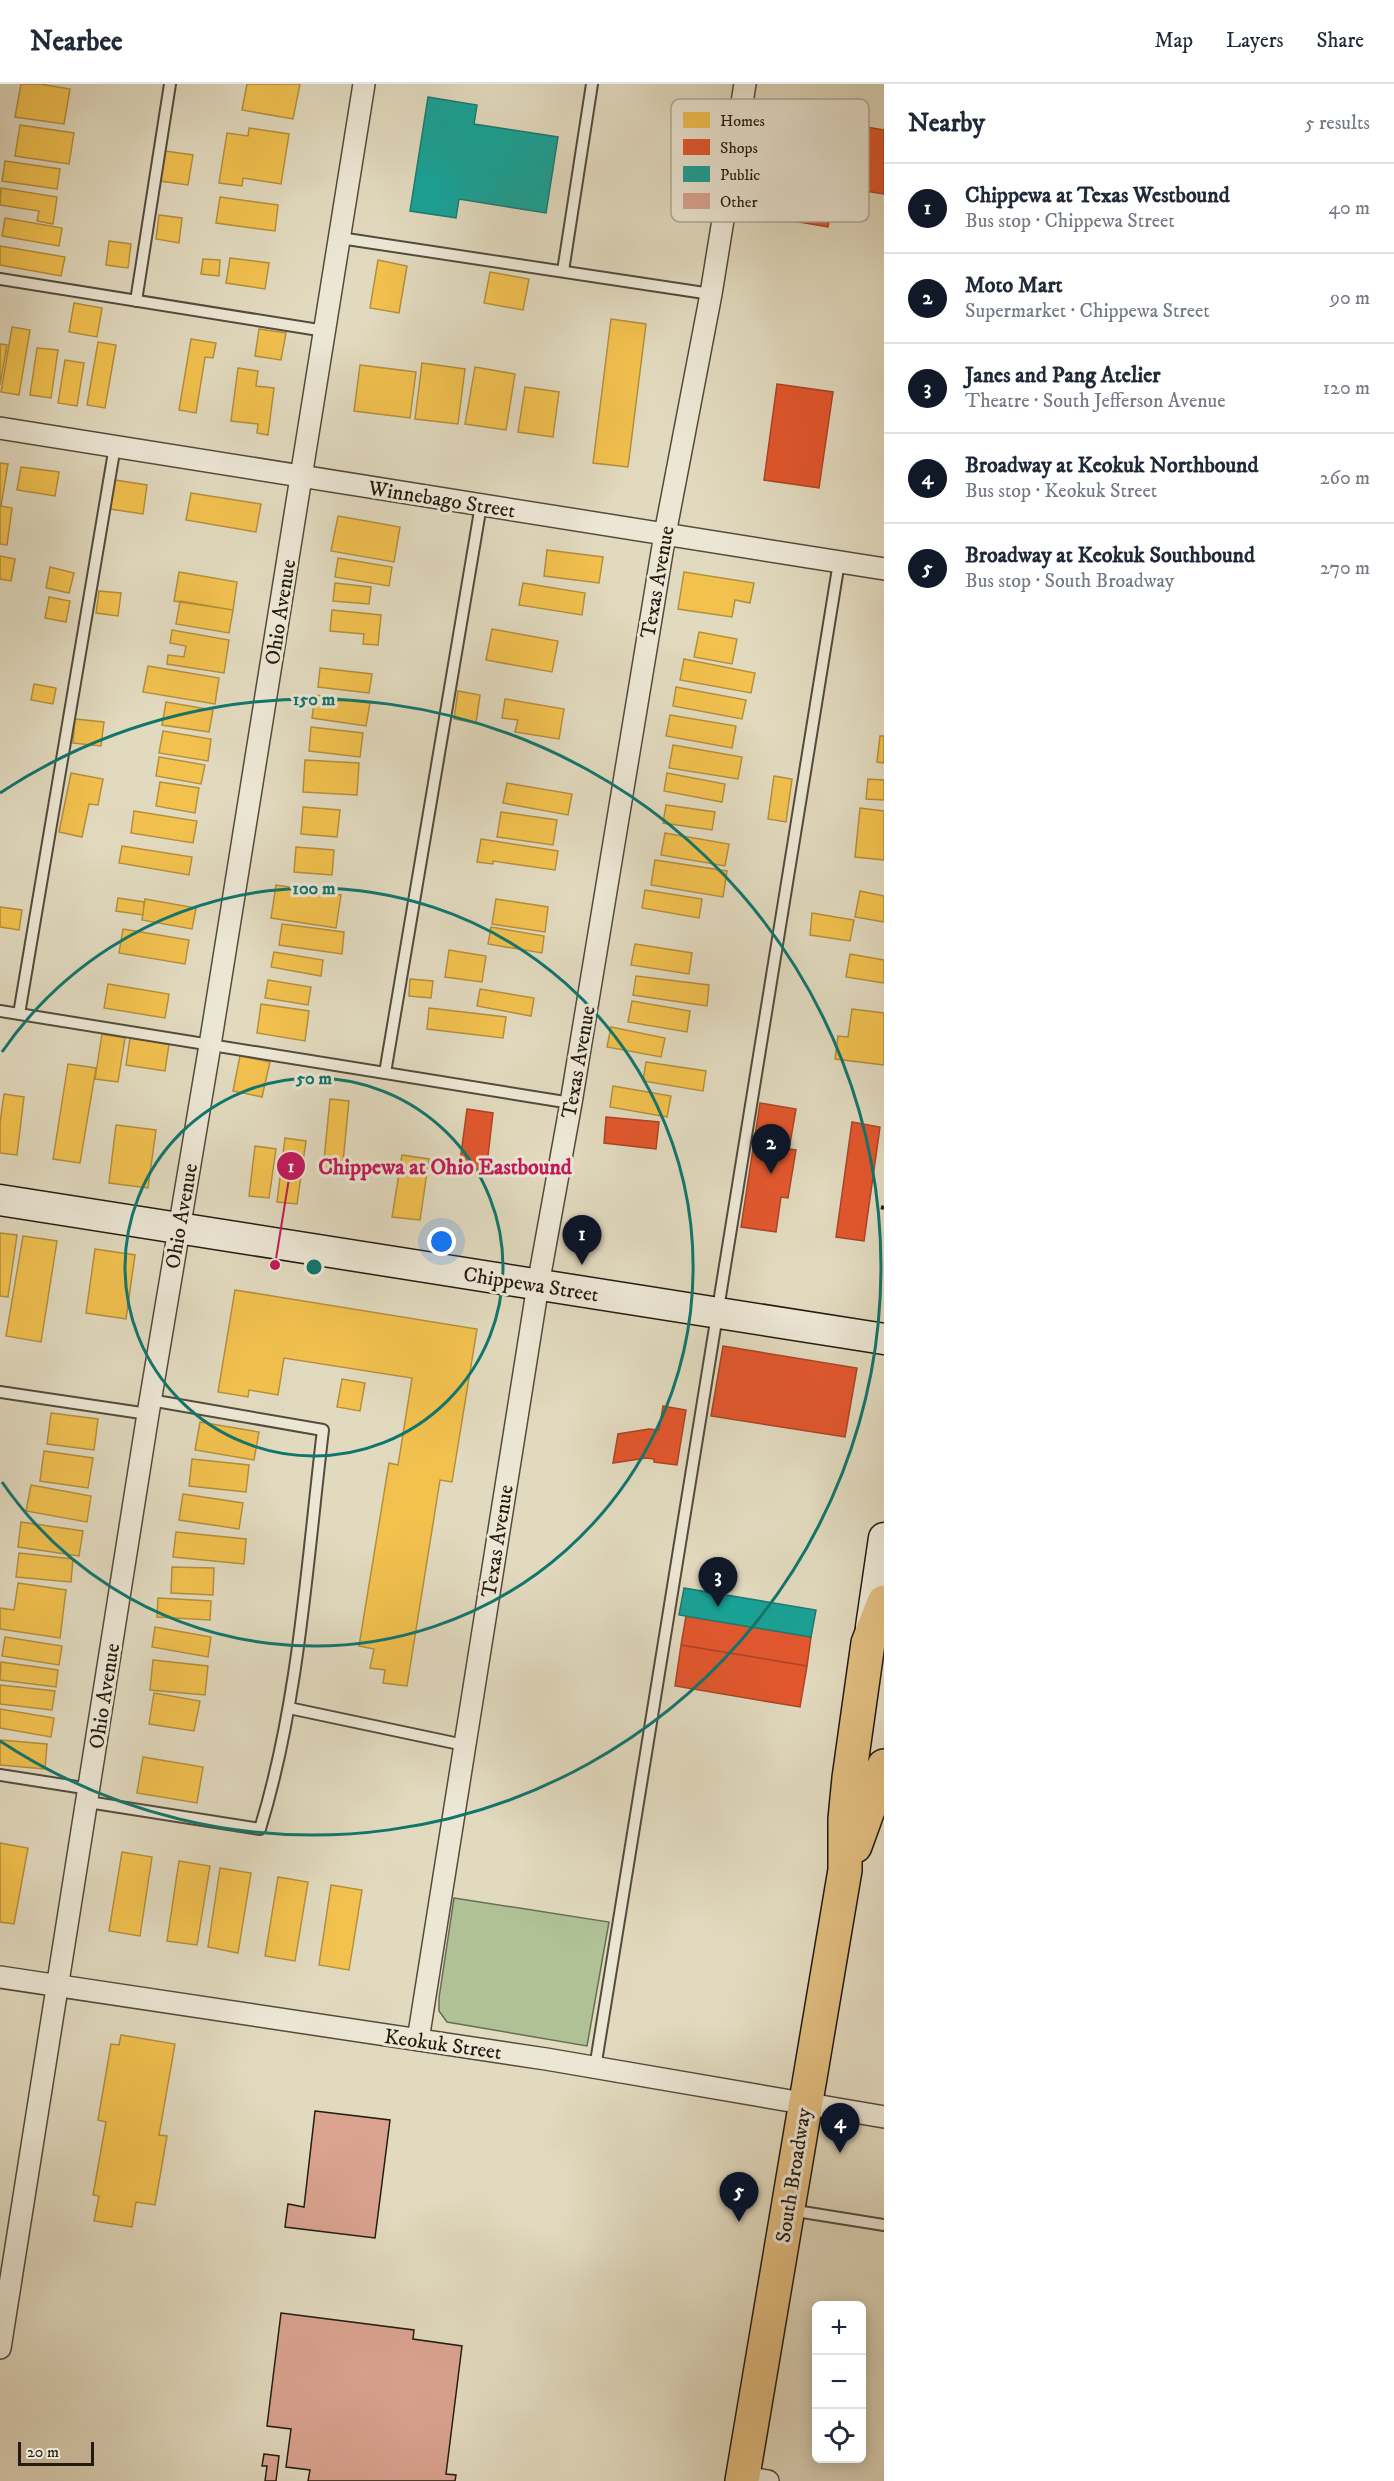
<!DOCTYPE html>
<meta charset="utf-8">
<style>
:root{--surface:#fff;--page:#f2f2f3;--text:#1f2937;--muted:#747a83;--line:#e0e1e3;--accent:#111827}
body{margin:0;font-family:"IM FELL DW Pica",serif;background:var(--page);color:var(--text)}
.controls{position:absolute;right:18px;bottom:18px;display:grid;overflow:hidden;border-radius:9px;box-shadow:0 3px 15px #0003}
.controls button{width:54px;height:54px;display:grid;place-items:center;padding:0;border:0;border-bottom:2px solid var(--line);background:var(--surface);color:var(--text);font:30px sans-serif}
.scale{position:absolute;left:18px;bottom:15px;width:76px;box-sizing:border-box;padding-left:6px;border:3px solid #231b11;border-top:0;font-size:16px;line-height:21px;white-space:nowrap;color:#231b11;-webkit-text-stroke:4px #ece7d5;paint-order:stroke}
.you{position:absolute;left:442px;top:1158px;width:21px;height:21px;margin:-15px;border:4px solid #fff;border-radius:50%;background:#1a73e8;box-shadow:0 0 0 9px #1a73e833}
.badge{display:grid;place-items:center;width:39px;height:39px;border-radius:50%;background:var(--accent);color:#fff;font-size:20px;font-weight:700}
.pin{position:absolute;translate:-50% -50px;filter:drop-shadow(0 2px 3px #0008)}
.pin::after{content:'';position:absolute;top:32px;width:21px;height:18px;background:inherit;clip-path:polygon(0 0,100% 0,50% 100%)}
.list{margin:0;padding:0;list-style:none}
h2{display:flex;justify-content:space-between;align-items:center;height:78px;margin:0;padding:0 24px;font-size:26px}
h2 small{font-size:20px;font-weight:400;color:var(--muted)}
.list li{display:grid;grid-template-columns:39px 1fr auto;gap:18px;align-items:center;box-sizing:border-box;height:90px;padding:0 24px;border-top:2px solid var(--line)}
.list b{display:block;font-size:22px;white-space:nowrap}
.list p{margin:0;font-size:20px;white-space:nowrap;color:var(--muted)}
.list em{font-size:20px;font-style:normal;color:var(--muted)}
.icon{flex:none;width:33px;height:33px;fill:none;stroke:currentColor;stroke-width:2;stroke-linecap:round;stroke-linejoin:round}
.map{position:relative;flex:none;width:884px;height:2397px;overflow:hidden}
header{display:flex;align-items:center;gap:36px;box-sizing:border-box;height:84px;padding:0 30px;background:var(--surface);border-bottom:2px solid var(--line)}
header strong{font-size:28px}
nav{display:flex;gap:33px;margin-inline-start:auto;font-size:21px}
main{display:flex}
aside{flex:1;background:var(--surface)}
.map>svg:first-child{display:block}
.green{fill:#afc195;stroke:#696e53;stroke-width:1.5}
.homes{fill:#f2c14e;stroke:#b48f3c;stroke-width:1.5}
.shops{fill:#e4572e;stroke:#aa4525;stroke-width:1.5}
.public{fill:#17a398;stroke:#1b7a70;stroke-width:1.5}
.building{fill:#daa390;stroke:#231b11;stroke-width:1.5}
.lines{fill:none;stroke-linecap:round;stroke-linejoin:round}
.lane-casing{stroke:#534b3c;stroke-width:14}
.street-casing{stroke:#534b3c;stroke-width:24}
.secondary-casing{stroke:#231b11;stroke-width:33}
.primary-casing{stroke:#231b11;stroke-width:36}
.path{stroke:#231b11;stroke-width:4;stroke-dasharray:4.5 3;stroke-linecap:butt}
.lane{stroke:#ece7d5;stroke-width:10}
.street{stroke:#ece7d5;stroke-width:21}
.secondary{stroke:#ece7d5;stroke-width:30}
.primary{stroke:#e1bd80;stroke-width:33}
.ring{fill:none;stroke:#0f766e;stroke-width:3}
.labels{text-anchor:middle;stroke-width:6;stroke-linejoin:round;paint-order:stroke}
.street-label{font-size:21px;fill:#231b11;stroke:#ece7d5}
.key{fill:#ece7d5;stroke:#b0aa9a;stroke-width:1.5}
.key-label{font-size:16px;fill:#231b11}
.centre{fill:#0f766e;stroke:#ece7d5;stroke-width:3}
.ring-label{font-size:18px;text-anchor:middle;font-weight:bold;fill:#0f766e;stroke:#ece7d5;stroke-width:6;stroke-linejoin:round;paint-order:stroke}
.leader{fill:none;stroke:#c2185b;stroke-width:2}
.callout-dot{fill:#c2185b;stroke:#ece7d5;stroke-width:2}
.mark-label{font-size:18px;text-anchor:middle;font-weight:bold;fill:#fff}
.callout-label{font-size:22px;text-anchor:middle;font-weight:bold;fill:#c2185b;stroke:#ece7d5;stroke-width:6;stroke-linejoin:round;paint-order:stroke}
</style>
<header>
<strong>Nearbee</strong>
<nav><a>Map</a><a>Layers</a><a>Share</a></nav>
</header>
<main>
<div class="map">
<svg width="884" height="2397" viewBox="0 0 884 2397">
<rect width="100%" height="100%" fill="#e2dabf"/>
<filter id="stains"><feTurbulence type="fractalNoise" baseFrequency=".00333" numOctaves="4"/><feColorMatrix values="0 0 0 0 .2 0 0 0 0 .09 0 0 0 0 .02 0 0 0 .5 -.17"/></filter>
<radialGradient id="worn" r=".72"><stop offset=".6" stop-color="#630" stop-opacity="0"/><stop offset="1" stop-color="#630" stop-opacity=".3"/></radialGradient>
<path class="green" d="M454 1814 609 1838 587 1962 447 1938 439 1927V1914Z"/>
<path class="homes" d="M21 0H40L70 5 64 40 15 33Z
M247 0H300L293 35 242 26Z
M20 41 74 49 69 80 15 72Z
M249 44 289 50 281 100 243 94 242 102 219 99 227 49 248 52Z
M165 67 193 71 188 101 160 97Z
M5 77 60 85 57 105 2 97Z
M1 104 57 113 53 140 37 137 39 127 0 121Z
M220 113 278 121 275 147 216 139Z
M159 131 182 134 179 159 156 155Z
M5 134 62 144 59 162 2 152Z
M109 157 131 160 128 184 106 181Z
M0 162 65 173 61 192 0 181Z
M230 174 269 179 265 205 226 199Z
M203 175 220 176 219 192 201 190Z
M378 176 407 182 399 229 370 224Z
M490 188 529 195 523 226 484 219Z
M74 219 102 224 97 253 69 248Z
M611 235 646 240 628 383 593 379Z
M12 243 30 246 19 311 1 308Z
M259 245 286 249 281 276 255 272Z
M191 255 216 259 213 274 205 273 196 329 179 326Z
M98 258 116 261 105 324 87 321Z
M0 260 7 261 0 301Z
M37 264 58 266 51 314 30 311Z
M65 276 84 279 77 322 58 319Z
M422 279 465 285 458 340 415 335Z
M360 281 416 288 410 334 354 327Z
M475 283 515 290 506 346 465 340Z
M238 284 258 287 256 302 274 304 268 351 257 349 258 340 231 337Z
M525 303 559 308 553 353 518 348Z
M0 379 8 380 1 422 12 424 7 461 0 460Z
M21 383 59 388 55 412 17 406Z
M115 396 147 401 143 430 110 425Z
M191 409 261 420 256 448 186 436Z
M338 432 400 443 394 478 331 467Z
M547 466 603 473 599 499 544 492Z
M0 472 15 475 11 497 0 495Z
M338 474 392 483 389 502 335 493Z
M50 483 74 489 69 509 46 504Z
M179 488 237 498 233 526 174 517Z
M684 488 754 499 750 519 735 516 732 533 678 525Z
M335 499 371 503 369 520 333 517Z
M523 499 585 509 582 531 519 521Z
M99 507 121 509 118 532 96 529Z
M49 513 70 517 66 538 45 534Z
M180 517 233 526 229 549 176 540Z
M332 526 381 531 378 561 363 560 364 550 330 547Z
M492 545 558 557 552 588 486 576Z
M172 546 229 556 224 589 167 580 168 571 184 573 186 562 170 559Z
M699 548 737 555 732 580 694 573Z
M684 575 755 589 751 609 680 596Z
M148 582 219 594 215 620 143 608Z
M320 584 372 590 369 609 318 603Z
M34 600 56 604 53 620 31 616Z
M676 603 746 616 742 635 673 622Z
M458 607 480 611 476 639 454 635Z
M315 611 370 619 366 642 312 634Z
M505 615 564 625 559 655 515 648 518 636 502 634Z
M166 618 213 626 209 648 162 641Z
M670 631 736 642 732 664 666 652Z
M75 635 104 638 101 662 73 659Z
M311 643 363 649 360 673 309 667Z
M163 647 211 655 208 677 159 669Z
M880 652H884V679L877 678Z
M673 661 742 673 738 695 669 684Z
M159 673 205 681 201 700 156 692Z
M305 676 359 679 357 711 303 708Z
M71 689 103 695 98 721 89 720 82 753 59 748Z
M667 689 725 700 722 718 664 707Z
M774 692 792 695 786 738 768 735Z
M868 695 884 696V716L866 715Z
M160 698 199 704 195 729 156 722Z
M507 699 572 710 568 731 503 719Z
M666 721 715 728 712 746 663 739Z
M303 723 340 726 337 753 301 750Z
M860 724 884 727V776L855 773Z
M134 727 197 737 193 759 131 749Z
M501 728 557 736 553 761 497 753Z
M665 749 729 760 725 782 661 771Z
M481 755 558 767 555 786 493 777V780L477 778Z
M122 762 192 773 189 791 119 779Z
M296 763 334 766 332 791 294 788Z
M655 776 727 787 723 813 651 801Z
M276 801 341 811 336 844 271 834Z
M645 806 702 815 699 834 642 824Z
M860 807 884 812V838L855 833Z
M118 814 144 818 143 831 116 827Z
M145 815 196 824 192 845 142 836Z
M496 815 548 823 545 848 492 840Z
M0 823 22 826 19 846 0 843Z
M812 829 854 836 850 857 810 851Z
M282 840 344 848 342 870 279 861Z
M491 843 544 852 542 869 488 860Z
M123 845 189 856 185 880 119 869Z
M635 860 692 869 689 890 631 881Z
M449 866 486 872 482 898 445 893Z
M274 868 323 876 321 892 271 883Z
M850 870 884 876V899L846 893Z
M636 892 709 901 707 922 633 911Z
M410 895 433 897 431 914 409 912Z
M268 896 311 903 308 921 265 914Z
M108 900 169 910 165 934 104 924Z
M480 905 534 914 531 932 477 922Z
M632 917 690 927 687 948 628 938Z
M261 920 309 927 305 957 257 949Z
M429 924 506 933 503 954 427 945Z
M852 925 884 929V981L835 975 838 952 848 953Z
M611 943 665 954 661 973 607 963Z
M102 950 125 954 118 998 95 995Z
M130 954 169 960 165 987 126 981Z
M240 972 270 978 262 1013 233 1007Z
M646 978 706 987 703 1007 643 997Z
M68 980 96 984 80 1079 53 1075Z
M613 1002 671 1012 667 1033 610 1023Z
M4 1010 24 1013 17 1071 0 1069V1039Z
M330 1015 349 1017 342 1088 323 1086Z
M116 1041 156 1046 148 1104 109 1099Z
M285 1054 306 1057 297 1120 277 1118Z
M255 1062 276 1065 269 1114 249 1112Z
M402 1071 429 1075 420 1136 392 1133Z
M0 1149 17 1151 8 1213 0 1212Z
M23 1152 57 1157 41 1258 6 1252Z
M95 1165 135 1171 126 1235 86 1229Z
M235 1206 477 1245 452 1398 440 1396 407 1602 383 1599 385 1586 370 1584 374 1565 359 1562 389 1379 398 1381 412 1294 284 1274 278 1311 249 1306 248 1313 218 1308Z
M342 1295 365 1299 360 1327 337 1323Z
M51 1329 98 1335 94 1366 47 1360Z
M200 1338 259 1348 254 1376 195 1366Z
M44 1367 93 1374 88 1404 40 1397Z
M192 1375 249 1381 246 1408 189 1402Z
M31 1401 91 1412 87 1438 26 1427Z
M183 1410 243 1419 239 1445 179 1436Z
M21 1438 83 1447 79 1472 18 1463Z
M176 1448 246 1455 244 1480 173 1473Z
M19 1469 73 1475 71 1498 16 1493Z
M172 1483 214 1484 213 1511 171 1509Z
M18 1499 66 1506 60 1554 0 1545V1524L14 1526Z
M158 1514 211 1517 210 1536 157 1533Z
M155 1543 211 1553 208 1573 152 1563Z
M5 1553 62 1562 59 1581 2 1572Z
M153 1576 208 1582 205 1611 150 1606Z
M1 1578 58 1586 56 1603 0 1596Z
M0 1601 55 1607 52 1626 0 1620Z
M154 1609 200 1617 194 1647 149 1640Z
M0 1625 54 1634 51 1653 0 1644Z
M0 1656 47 1660 45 1685 0 1681Z
M143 1673 203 1683 197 1719 137 1709Z
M0 1759 28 1764 14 1840 0 1838Z
M122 1768 152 1773 140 1852 109 1847Z
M179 1777 210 1782 197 1861 167 1857Z
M220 1784 251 1789 238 1869 208 1863Z
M278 1793 308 1798 295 1877 265 1872Z
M331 1801 362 1806 349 1886 319 1881Z
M121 1951 175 1960 159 2051 167 2052 155 2121 136 2118 132 2143 94 2137 99 2112 93 2111 106 2038 98 2036 111 1960 119 1961Z"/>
<path class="shops" d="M780 28 884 46V110L835 102 828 143 763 132Z
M777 300 833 308 819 404 764 396Z
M760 1019 796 1025 789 1065 796 1066 788 1114 781 1113 776 1148 741 1143Z
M467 1025 493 1029 486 1089 459 1085Z
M606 1033 659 1038 656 1065 604 1059Z
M852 1038 880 1043 864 1157 836 1153Z
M723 1262 857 1284 845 1353 711 1332Z
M663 1322 686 1326 677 1381 654 1378V1375L646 1374 613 1379 618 1350 649 1345 659 1346Z
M686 1532 811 1553 807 1582 681 1561Z
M681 1561 807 1582 800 1623 675 1602Z"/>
<path class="public" d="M428 13 477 21 474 40 558 53 546 129 459 115 456 134 410 127Z
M684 1504 816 1526 811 1553 679 1531Z"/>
<path class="building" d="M315 2027 390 2036 375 2154 285 2143 288 2120 304 2123Z
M281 2229 414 2246 413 2255 462 2262 446 2390 456 2391 455 2397H308L310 2386 286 2383 291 2345 267 2342Z
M264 2370 279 2372 276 2397H265L267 2382H262Z"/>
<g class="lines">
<g class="lane-casing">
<path id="lane" d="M340 154 711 210
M563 187 592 0
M0 195 325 247
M136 217 170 0
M0 927 571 1019
M19 930 115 362
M385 989 481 421
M0 1308 148 1330
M289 1624 464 1661
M0 1691 90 1705
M88 1718 260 1745C299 1618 307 1478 323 1346L150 1316
M595 1984 839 478
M790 2126 884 2141"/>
</g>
<g class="street-casing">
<path id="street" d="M0 344 884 485
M0 1893 546 1975 884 2033
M418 1956 538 1201 571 1019 665 450 711 210 745 0
M0 2264 148 1330 210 961 364 0
M743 2393 768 2397"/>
</g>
<g class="secondary-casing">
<path id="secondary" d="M0 1116 884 1255
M871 1543 884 1454"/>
</g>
<g class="primary-casing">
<path id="primary" d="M855 1762 884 1682
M742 2397 845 1786V1735L849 1694 868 1559 884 1518"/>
</g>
<path class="path" d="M881 1123 884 1124"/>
<use href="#lane" class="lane"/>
<use href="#street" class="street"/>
<use href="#secondary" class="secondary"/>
<use href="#primary" class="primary"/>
</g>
<g class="ring">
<circle cx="314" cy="1183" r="189"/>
<path d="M2 968A379 379 0 1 1 2 1398"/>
<path d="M0 709A568 568 0 1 1 0 1657"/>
</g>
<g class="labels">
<g class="street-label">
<text transform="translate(442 415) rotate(9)" y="7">Winnebago Street</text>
<text transform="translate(657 498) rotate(-80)" y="7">Texas Avenue</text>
<text transform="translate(280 528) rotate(-81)" y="7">Ohio Avenue</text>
<text transform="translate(578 978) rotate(-80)" y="7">Texas Avenue</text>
<text transform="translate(181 1132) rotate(-80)" y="7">Ohio Avenue</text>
<text transform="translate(531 1200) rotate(9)" y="7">Chippewa Street</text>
<text transform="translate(497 1457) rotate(-81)" y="7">Texas Avenue</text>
<text transform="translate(104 1612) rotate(-81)" y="7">Ohio Avenue</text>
<text transform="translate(443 1960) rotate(8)" y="7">Keokuk Street</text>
<text transform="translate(793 2091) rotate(-81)" y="7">South Broadway</text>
</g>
</g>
<rect x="671" y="15" width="198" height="123" rx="9" class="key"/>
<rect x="683" y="28" width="27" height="16" fill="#f2c14e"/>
<rect x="683" y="55" width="27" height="16" fill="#e4572e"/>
<rect x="683" y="82" width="27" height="16" fill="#17a398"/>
<rect x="683" y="109" width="27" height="16" fill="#daa390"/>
<g class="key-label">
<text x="720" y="42">Homes</text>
<text x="720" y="69">Shops</text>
<text x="720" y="96">Public</text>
<text x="720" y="123">Other</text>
</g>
<circle cx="314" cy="1183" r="9" class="centre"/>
<g class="ring-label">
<text x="314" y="621">150 m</text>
<text x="314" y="810">100 m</text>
<text x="314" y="1000">50 m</text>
</g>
<path class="leader" d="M275 1181L291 1082"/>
<g class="callout-dot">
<circle cx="275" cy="1181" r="6"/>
<circle cx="291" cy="1082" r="15"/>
</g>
<g class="mark-label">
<text x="291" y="1088">1</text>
</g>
<g class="callout-label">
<text x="445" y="1090">Chippewa at Ohio Eastbound</text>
</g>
<rect width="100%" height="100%" filter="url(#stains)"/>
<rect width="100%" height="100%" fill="url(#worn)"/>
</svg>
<div class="controls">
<button>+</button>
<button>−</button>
<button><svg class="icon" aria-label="locate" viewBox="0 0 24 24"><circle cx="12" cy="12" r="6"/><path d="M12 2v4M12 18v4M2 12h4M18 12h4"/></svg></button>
</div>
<div class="scale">20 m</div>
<div class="you"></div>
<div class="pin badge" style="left:582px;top:1181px">1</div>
<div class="pin badge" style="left:771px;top:1090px">2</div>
<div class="pin badge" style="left:718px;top:1523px">3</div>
<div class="pin badge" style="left:840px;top:2069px">4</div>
<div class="pin badge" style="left:739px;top:2138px">5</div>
</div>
<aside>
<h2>Nearby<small>5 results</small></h2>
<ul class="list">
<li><span class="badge">1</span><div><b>Chippewa at Texas Westbound</b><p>Bus stop · Chippewa Street</p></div><em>40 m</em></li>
<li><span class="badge">2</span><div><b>Moto Mart</b><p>Supermarket · Chippewa Street</p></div><em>90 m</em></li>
<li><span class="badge">3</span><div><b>Janes and Pang Atelier</b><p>Theatre · South Jefferson Avenue</p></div><em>120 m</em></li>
<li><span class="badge">4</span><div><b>Broadway at Keokuk Northbound</b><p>Bus stop · Keokuk Street</p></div><em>260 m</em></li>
<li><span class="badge">5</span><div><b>Broadway at Keokuk Southbound</b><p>Bus stop · South Broadway</p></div><em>270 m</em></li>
</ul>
</aside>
</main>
